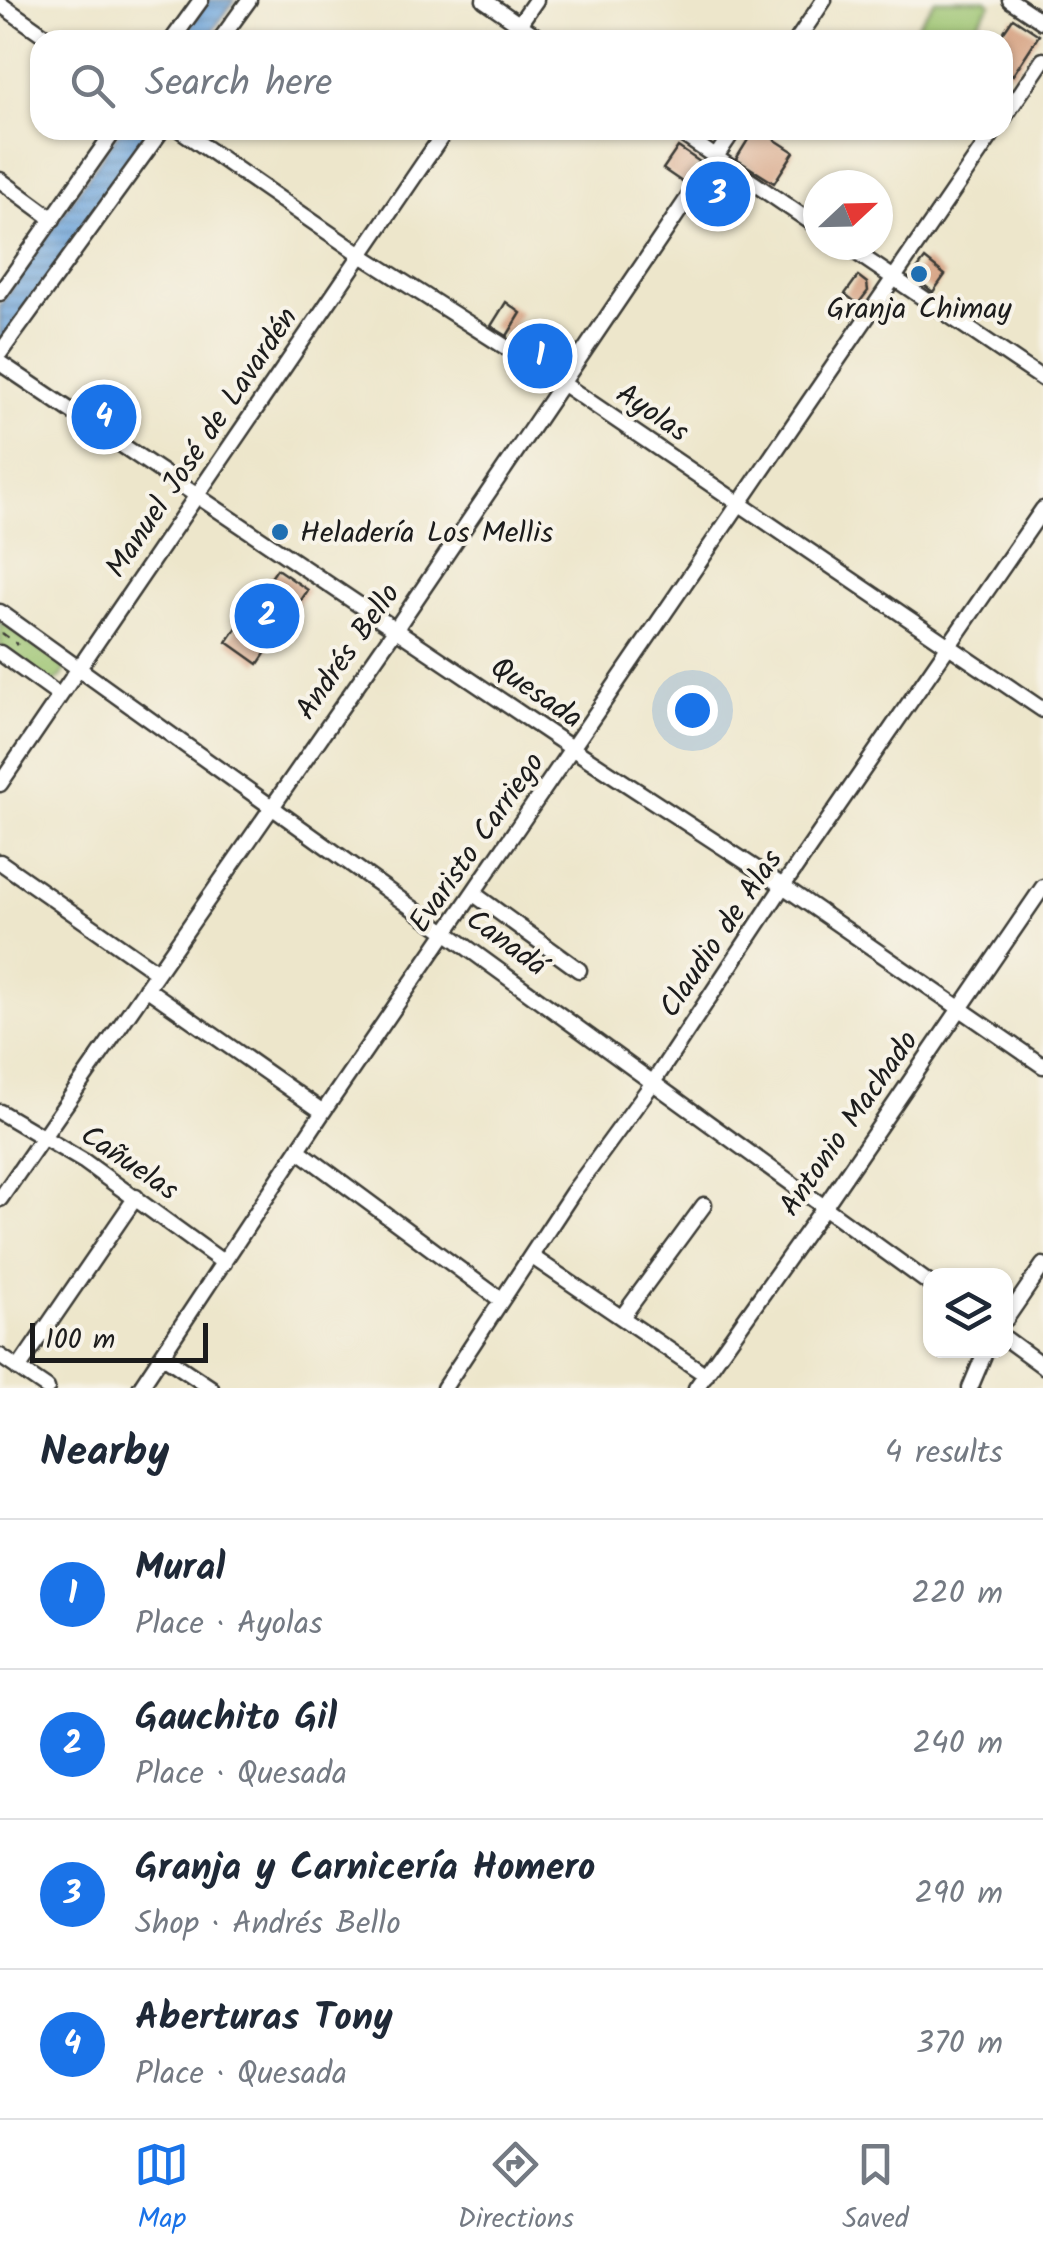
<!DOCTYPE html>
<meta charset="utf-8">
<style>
:root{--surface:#fff;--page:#f6f6f7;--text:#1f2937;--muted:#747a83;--line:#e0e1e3;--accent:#1a73e8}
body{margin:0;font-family:Kalam,sans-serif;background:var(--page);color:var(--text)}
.controls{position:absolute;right:30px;bottom:30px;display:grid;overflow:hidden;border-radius:20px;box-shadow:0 2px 8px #0004}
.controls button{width:90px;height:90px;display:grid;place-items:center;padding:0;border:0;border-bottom:2px solid var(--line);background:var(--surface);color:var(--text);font:50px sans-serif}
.compass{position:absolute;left:803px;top:170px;width:90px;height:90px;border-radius:50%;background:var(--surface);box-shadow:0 2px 8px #0004;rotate:68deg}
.scale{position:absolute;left:30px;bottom:25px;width:178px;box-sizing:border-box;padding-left:10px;border:5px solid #1c1c1c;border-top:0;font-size:28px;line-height:35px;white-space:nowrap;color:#1c1c1c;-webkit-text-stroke:8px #f7f3e8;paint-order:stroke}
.you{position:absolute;left:692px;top:710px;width:35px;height:35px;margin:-25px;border:8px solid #fff;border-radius:50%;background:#1a73e8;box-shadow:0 0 0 15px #1a73e833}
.badge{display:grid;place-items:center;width:65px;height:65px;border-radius:50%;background:var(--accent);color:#fff;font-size:32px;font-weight:700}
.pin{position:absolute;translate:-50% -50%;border:5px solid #fff;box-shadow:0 2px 10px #0006}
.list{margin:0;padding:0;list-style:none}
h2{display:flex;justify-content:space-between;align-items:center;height:130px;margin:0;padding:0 40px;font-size:42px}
h2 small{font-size:32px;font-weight:400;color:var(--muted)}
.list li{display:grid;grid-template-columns:65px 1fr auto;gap:30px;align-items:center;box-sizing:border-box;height:150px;padding:0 40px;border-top:2px solid var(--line)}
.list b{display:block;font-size:38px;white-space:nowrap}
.list p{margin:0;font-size:32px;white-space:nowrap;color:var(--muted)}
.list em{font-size:32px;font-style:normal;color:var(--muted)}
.icon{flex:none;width:55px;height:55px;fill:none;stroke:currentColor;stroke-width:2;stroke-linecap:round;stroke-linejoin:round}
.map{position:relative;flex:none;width:1043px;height:1388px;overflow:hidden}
.search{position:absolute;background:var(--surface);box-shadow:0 2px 8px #0004;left:30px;right:30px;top:30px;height:110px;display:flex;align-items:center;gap:25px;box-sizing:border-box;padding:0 35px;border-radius:30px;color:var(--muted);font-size:38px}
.sheet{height:730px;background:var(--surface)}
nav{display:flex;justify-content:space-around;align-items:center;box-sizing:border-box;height:140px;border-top:2px solid var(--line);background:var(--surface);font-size:28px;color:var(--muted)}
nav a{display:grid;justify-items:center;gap:5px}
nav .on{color:var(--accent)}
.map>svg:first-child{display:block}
.grass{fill:url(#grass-tufts);stroke:#5c7046;stroke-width:2.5}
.garden{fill:#9bc36f;stroke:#5c7046;stroke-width:2.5}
.water{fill:url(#water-rules);stroke:#44607c;stroke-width:2.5}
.building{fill:#d7a485}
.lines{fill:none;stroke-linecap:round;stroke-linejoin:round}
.minor-casing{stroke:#3b3a36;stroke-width:19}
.path{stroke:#3b3a36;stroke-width:2.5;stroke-dasharray:8 8;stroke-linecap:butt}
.minor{stroke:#fff;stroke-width:14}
.poi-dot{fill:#1f6fb2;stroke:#f7f3e8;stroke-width:4}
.labels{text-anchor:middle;stroke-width:8;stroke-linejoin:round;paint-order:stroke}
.poi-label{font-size:30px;fill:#1c1c1c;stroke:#f7f3e8}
.street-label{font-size:30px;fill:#1c1c1c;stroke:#f7f3e8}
</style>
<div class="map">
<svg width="1043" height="1388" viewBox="0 0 1043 1388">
<defs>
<pattern id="grass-tufts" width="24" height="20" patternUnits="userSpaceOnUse" patternTransform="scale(2.5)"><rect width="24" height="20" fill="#9bc36f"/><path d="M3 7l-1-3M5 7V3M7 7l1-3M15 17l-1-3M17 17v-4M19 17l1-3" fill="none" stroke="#85a760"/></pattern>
<pattern id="water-rules" width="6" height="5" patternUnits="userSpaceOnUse" patternTransform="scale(2.5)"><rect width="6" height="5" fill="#6da4db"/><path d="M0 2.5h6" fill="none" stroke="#5985b1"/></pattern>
</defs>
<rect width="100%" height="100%" fill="#f7f3e8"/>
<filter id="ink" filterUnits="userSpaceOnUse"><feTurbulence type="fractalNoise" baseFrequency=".01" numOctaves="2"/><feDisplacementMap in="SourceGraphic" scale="20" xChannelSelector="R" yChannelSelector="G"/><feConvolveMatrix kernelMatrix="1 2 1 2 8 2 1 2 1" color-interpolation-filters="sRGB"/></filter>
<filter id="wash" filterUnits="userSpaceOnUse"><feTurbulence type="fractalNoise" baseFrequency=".0048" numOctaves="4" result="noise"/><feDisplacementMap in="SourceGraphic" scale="40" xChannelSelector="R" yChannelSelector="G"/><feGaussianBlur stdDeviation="2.25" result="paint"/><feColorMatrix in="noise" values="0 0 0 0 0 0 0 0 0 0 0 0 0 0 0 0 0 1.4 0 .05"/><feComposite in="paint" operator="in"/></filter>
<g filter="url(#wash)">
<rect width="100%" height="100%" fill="#ede6cb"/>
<path class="grass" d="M0 621 65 667C63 676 61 679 53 683L45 681 0 646Z"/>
<path class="garden" d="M935 0H986L991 4 965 40H907Z"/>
<path class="water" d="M208 0H235L206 40H181Z
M120 130H148L93 215 0 346V305Z"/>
<g id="blocks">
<path class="building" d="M1013 18 1039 35 1013 75 1003 68V40H998Z
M754 130H760L794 152 774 183 736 159Z
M678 147 700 162 685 184 663 169Z
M718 184 730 192 721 206 706 195 713 185Z
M925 259 945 275 933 292 916 279 915 272Z
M858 276 867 283 868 291 858 304 845 294Z
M506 302 521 313 507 336 491 326Z
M98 403 112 413 105 422 91 413Z
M277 569 308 590 258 664 227 642Z"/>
</g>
</g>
<g filter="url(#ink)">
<use href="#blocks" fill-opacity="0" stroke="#3b3a36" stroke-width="2.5"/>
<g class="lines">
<g class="minor-casing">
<path id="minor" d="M484 0 542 40
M1010 0 1043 22
M0 4 51 40
M172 40 201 0
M220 40 249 0
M508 40 536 0
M797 40 824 0
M1003 119 1043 60
M180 130 361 255 562 383 1043 710
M676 130 818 227
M0 180 53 219
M845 245 1043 379
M0 293 115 130
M0 353 162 130
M0 363 573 749 783 886 1043 1066
M0 612 447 933 930 1284
M0 653 60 696
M0 784 446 130
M0 862 157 972
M474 894 579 970
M146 988 323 1112
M0 1112 85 1162 224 1263
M298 1150 501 1300
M0 1199 395 630 734 130
M531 1256 706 1375
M622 1317 704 1205
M1006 1319 1043 1265
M1006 1339 1043 1366
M0 1356 47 1388
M163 1356 211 1388
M18 1369 136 1197
M140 1388 323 1112 995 130
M444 1388 573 1192 652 1084 783 886 1043 509
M696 1388 825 1206 1043 887
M970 1388 986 1350"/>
</g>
<path class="path" d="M2 633 18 645"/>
<use href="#minor" class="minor"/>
</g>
</g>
<g class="poi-dot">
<circle cx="919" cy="274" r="10"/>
<circle cx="280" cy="532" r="10"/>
</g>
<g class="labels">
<g class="poi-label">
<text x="919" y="318">Granja Chimay</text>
<text x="300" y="542" text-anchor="start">Heladería Los Mellis</text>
</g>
<g class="street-label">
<text transform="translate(653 412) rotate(34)" y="10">Ayolas</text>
<text transform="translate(201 442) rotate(-56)" y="10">Manuel José de Lavardén</text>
<text transform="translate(347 651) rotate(-55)" y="10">Andrés Bello</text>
<text transform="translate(537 692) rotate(34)" y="10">Quesada</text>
<text transform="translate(476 842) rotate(-55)" y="10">Evaristo Carriego</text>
<text transform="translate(720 933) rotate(-56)" y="10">Claudio de Alas</text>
<text transform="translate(507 942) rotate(36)" y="10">Canadá</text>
<text transform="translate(848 1123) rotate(-55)" y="10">Antonio Machado</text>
<text transform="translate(130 1162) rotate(34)" y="10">Cañuelas</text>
</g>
</g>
</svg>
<div class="controls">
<button><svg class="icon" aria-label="layers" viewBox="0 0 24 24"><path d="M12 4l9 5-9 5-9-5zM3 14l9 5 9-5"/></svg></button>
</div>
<svg class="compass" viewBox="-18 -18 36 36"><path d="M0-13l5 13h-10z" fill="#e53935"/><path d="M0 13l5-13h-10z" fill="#747a83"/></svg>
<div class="scale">100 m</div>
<div class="you"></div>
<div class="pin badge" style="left:540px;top:356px">1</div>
<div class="pin badge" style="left:267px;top:616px">2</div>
<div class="pin badge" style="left:718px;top:194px">3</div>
<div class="pin badge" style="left:104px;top:417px">4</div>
<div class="search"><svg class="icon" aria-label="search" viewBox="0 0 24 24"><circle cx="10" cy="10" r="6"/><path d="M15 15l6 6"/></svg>Search here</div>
</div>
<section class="sheet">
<h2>Nearby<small>4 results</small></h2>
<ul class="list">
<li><span class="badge">1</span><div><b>Mural</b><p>Place · Ayolas</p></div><em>220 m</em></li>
<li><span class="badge">2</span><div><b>Gauchito Gil</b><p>Place · Quesada</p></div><em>240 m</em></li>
<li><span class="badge">3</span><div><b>Granja y Carnicería Homero</b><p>Shop · Andrés Bello</p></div><em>290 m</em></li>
<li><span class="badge">4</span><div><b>Aberturas Tony</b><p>Place · Quesada</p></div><em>370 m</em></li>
</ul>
</section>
<nav>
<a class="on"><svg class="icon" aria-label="map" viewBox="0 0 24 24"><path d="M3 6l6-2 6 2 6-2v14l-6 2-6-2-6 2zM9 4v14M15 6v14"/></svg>Map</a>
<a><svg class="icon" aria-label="directions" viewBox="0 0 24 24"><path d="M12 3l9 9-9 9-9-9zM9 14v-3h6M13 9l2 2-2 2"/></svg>Directions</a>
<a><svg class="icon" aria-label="saved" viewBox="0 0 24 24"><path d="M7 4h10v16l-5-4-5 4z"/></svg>Saved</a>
</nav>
